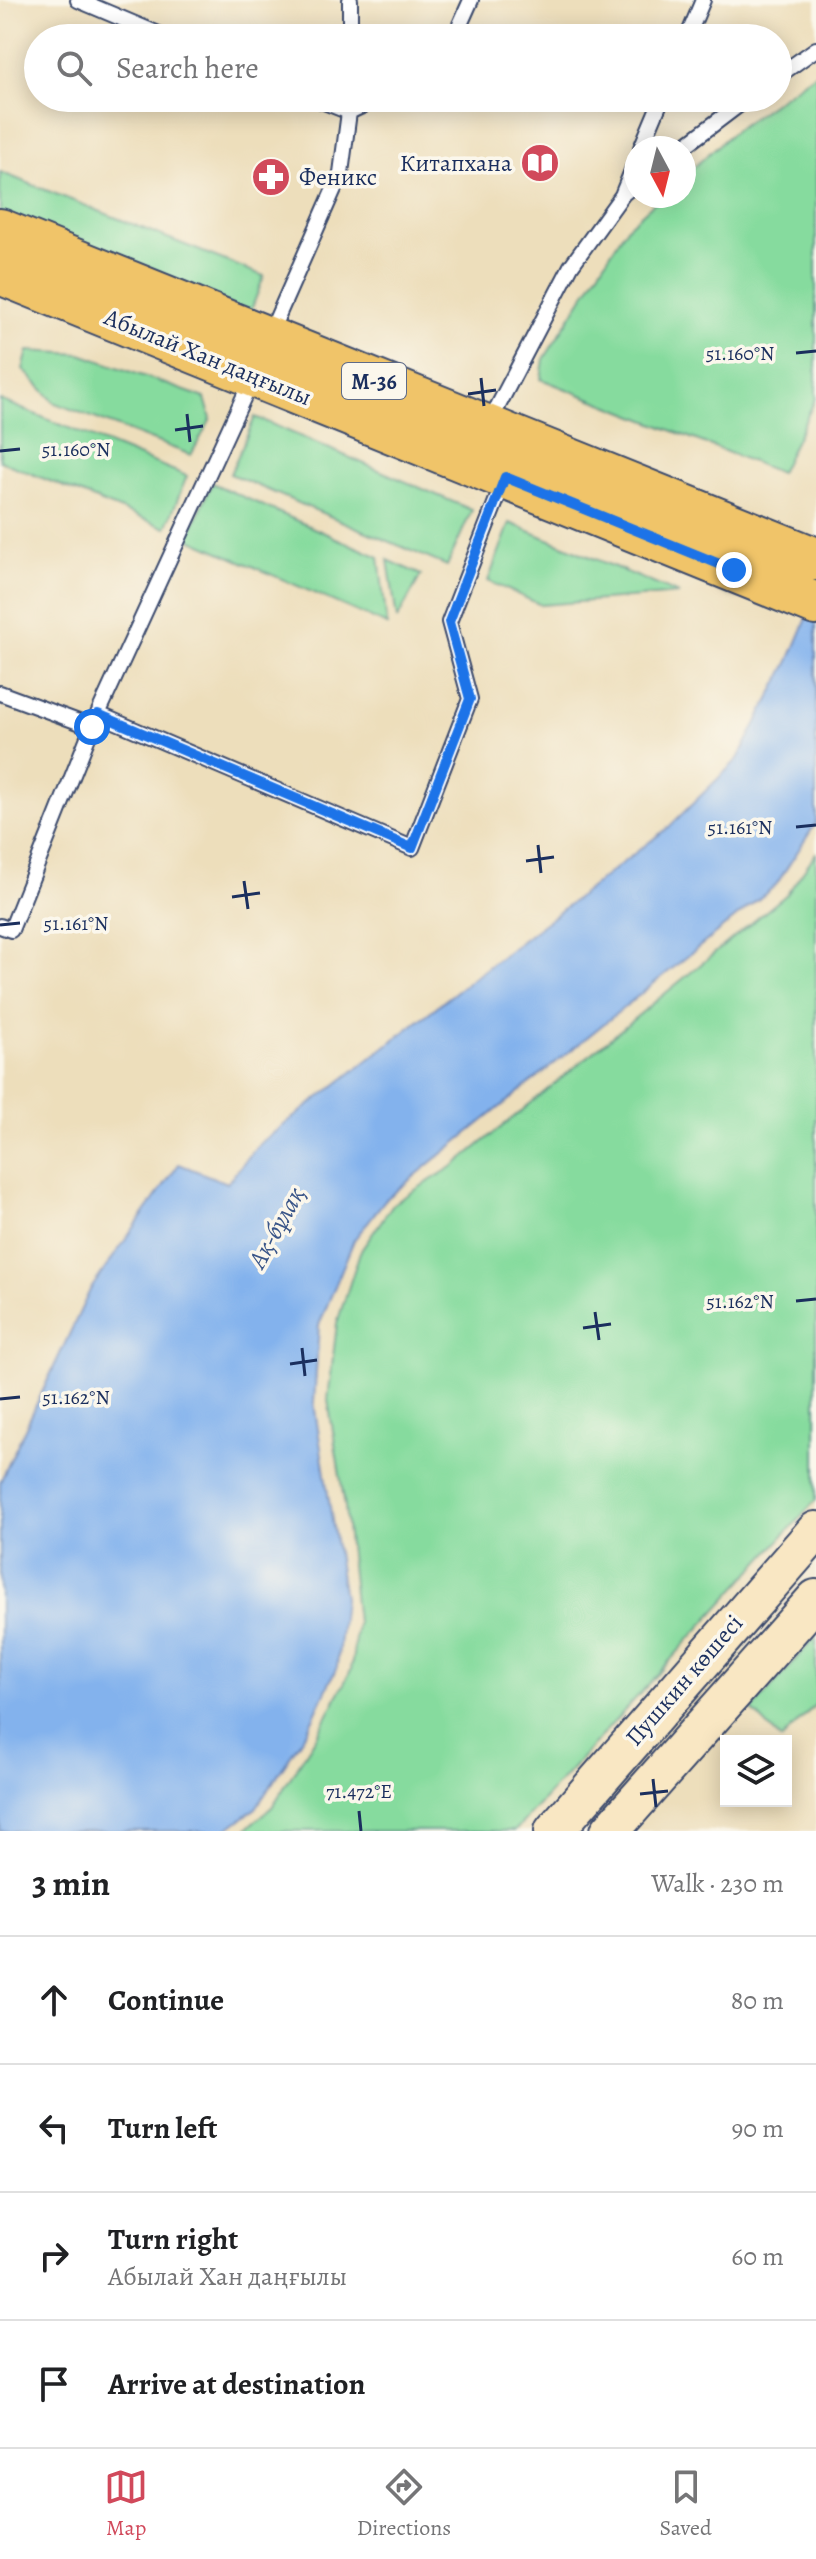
<!DOCTYPE html>
<meta charset="utf-8">
<style>
:root{--surface:#fff;--page:#f2f2f2;--text:#202124;--muted:#757577;--line:#e0e0e0;--accent:#d1495b}
body{margin:0;font-family:Alegreya,serif;background:var(--page);color:var(--text)}
.controls{position:absolute;right:24px;bottom:24px;display:grid;overflow:hidden;border-radius:0px;box-shadow:0 4px 20px #0003}
.controls button{width:72px;height:72px;display:grid;place-items:center;padding:0;border:0;border-bottom:2px solid var(--line);background:var(--surface);color:var(--text);font:40px sans-serif}
.compass{position:absolute;left:624px;top:136px;width:72px;height:72px;border-radius:50%;background:var(--surface);box-shadow:0 4px 20px #0003;rotate:173deg}
.stop{position:absolute;width:24px;height:24px;margin:-18px;border:6px solid #1a73e8;border-radius:50%;background:#fff}
.stop.end{background:#1a73e8;border-color:#fff;box-shadow:0 2px 8px #0008}
.list{margin:0;padding:0;list-style:none}
h2{display:flex;justify-content:space-between;align-items:center;height:104px;margin:0;padding:0 32px;font-size:34px}
h2 small{font-size:26px;font-weight:400;color:var(--muted)}
.list li{display:grid;grid-template-columns:52px 1fr auto;gap:24px;align-items:center;box-sizing:border-box;height:128px;padding:0 32px;border-top:2px solid var(--line)}
.list b{display:block;font-size:30px;white-space:nowrap}
.list p{margin:0;font-size:26px;white-space:nowrap;color:var(--muted)}
.list em{font-size:26px;font-style:normal;color:var(--muted)}
.icon{flex:none;width:44px;height:44px;fill:none;stroke:currentColor;stroke-width:2;stroke-linecap:round;stroke-linejoin:round}
.map{position:relative;flex:none;width:816px;height:1831px;overflow:hidden}
.search{position:absolute;background:var(--surface);box-shadow:0 4px 20px #0003;left:24px;right:24px;top:24px;height:88px;display:flex;align-items:center;gap:20px;box-sizing:border-box;padding:0 28px;border-radius:44px;color:var(--muted);font-size:30px}
.sheet{height:616px;background:var(--surface)}
nav{display:flex;justify-content:space-around;align-items:center;box-sizing:border-box;height:112px;border-top:2px solid var(--line);background:var(--surface);font-size:22px;color:var(--muted)}
nav a{display:grid;justify-items:center;gap:4px}
nav .on{color:var(--accent)}
.map>svg:first-child{display:block}
.green{fill:#86db9e;stroke:#50857e;stroke-width:2}
.water{fill:#83b2ed;stroke:#4f70a6;stroke-width:2}
.lines{fill:none;stroke-linecap:round;stroke-linejoin:round}
.lane-casing{stroke:#3a496c;stroke-width:18}
.secondary-casing{stroke:#3a496c;stroke-width:42}
.primary-casing{stroke:#3a496c;stroke-width:46}
.lane{stroke:#fff;stroke-width:14}
.secondary{stroke:#f9e7c3;stroke-width:38}
.primary{stroke:#f0c469;stroke-width:42}
.route{stroke:#1a73e8;stroke-width:10}
.ticks{fill:none;stroke:#1b2f5e;stroke-width:3}
.labels{text-anchor:middle;stroke-width:7;stroke-linejoin:round;paint-order:stroke}
.shield{fill:#fbf7ec;stroke:#5e6b89;stroke-width:2}
.shield-label{font-size:22px;font-weight:bold;fill:#1b2f5e}
.poi-label{font-size:24px;fill:#1b2f5e;stroke:#fbf7ec;text-anchor:end}
.street-label{font-size:24px;fill:#1b2f5e;stroke:#fbf7ec}
.water-label{font-size:26px;font-style:italic;fill:#3a5689;stroke:#fbf7ec}
.ticks-label{font-size:20px;text-anchor:middle;fill:#1b2f5e;stroke:#fbf7ec;stroke-width:7;stroke-linejoin:round;paint-order:stroke}
</style>
<div class="map">
<svg width="816" height="1831" viewBox="0 0 816 1831">
<rect width="100%" height="100%" fill="#fbf7ec"/>
<filter id="ink" filterUnits="userSpaceOnUse"><feTurbulence type="fractalNoise" baseFrequency=".0125" numOctaves="2"/><feDisplacementMap in="SourceGraphic" scale="16" xChannelSelector="R" yChannelSelector="G"/><feConvolveMatrix kernelMatrix="1 2 1 2 8 2 1 2 1" color-interpolation-filters="sRGB"/></filter>
<filter id="wash" filterUnits="userSpaceOnUse"><feTurbulence type="fractalNoise" baseFrequency=".006" numOctaves="4" result="noise"/><feDisplacementMap in="SourceGraphic" scale="32" xChannelSelector="R" yChannelSelector="G"/><feGaussianBlur stdDeviation="1.8" result="paint"/><feColorMatrix in="noise" values="0 0 0 0 0 0 0 0 0 0 0 0 0 0 0 0 0 1.4 0 .05"/><feComposite in="paint" operator="in"/></filter>
<g filter="url(#wash)">
<rect width="100%" height="100%" fill="#eddebb"/>
<path class="green" d="M816 73V398L780 473 541 379 544 359 627 227 662 196H684V176L735 130Z
M0 172 264 276 250 313 0 218Z
M28 351 81 354 205 398 211 419 191 455 55 403 23 369Z
M0 400 187 476 166 528 0 461Z
M255 417 472 510 447 566 230 474Z
M212 483 379 557 387 625 188 538Z
M510 523 679 594 541 605 488 581Z
M388 560 421 575 397 620V619Z
M816 853V1500L515 1831H244L272 1807 319 1732 351 1670 357 1623 345 1507 328 1400 337 1323 360 1252 393 1204 455 1165 787 894Z
M816 1636V1704L781 1740 752 1710Z"/>
<path class="water" d="M816 597V823L776 885 385 1200 354 1240 319 1325 314 1403 344 1598 337 1667 308 1729 256 1808 225 1831H0V1482L90 1290 179 1164 227 1183 258 1145 670 826 738 759 789 661Z"/>
</g>
<g filter="url(#ink)">
<g class="lines">
<g class="lane-casing">
<path id="lane" d="M78 0 168 38
M350 38V0
M454 38 471 0
M687 38 703 0
M778 76 816 49
M314 98 349 112V98
M641 148 662 98
M682 148 748 98
M623 193 636 161
M269 336 341 173 349 112 379 98
M487 423 498 406 571 266 623 194 636 183
M0 693 92 727
M98 714 412 848 470 699 449 622 504 481
M0 926 11 930 92 727 252 379"/>
</g>
<g class="secondary-casing">
<path id="secondary" d="M554 1831 816 1531
M610 1831 816 1599"/>
</g>
<g class="primary-casing">
<path id="primary" d="M0 230 816 559
M0 273 816 604"/>
</g>
<use href="#lane" class="lane"/>
<use href="#secondary" class="secondary"/>
<use href="#primary" class="primary"/>
</g>
</g>
<g class="lines" filter="url(#ink)">
<path class="route" d="M92 727 98 714 412 848 470 699 449 622 505 477 734 570"/>
</g>
<path class="ticks" d="M796 353 816 351M481 378 484 406M468 394 496 390M187 414 190 442M175 430 203 426M0 451 20 449M796 827 816 825M538 845 541 873M526 861 554 857M244 881 248 909M232 897 260 893M0 925 20 923M796 1301 816 1299M595 1312 599 1340M583 1328 611 1324M302 1348 305 1376M290 1364 317 1360M0 1399 20 1397M653 1779 656 1807M640 1794 668 1791M359 1811 361 1831"/>
<defs>
<g id="library-disc" transform="scale(2)"><circle r="9.5" fill="#d1495b" stroke="#fbf7ec"/><path d="M-6-4Q-3-5.5-.7-3.5V5Q-3 3-6 4ZM6-4Q3-5.5 .7-3.5V5Q3 3 6 4Z" fill="#fff"/></g>
<g id="pharmacy-disc" transform="scale(2)"><circle r="9.5" fill="#d1495b" stroke="#fbf7ec"/><path d="M-2-6h4v4h4v4h-4v4h-4v-4h-4v-4h4Z" fill="#fff"/></g>
</defs>
<g fill-rule="evenodd">
<use href="#library-disc" x="540" y="163"/>
<use href="#pharmacy-disc" x="271" y="177"/>
</g>
<g class="labels">
<rect class="shield" x="342" y="363" width="64" height="36" rx="6"/>
<g class="shield-label">
<text x="374" y="389">M-36</text>
</g>
<g class="poi-label">
<text x="512" y="171">Китапхана</text>
<text x="299" y="185" text-anchor="start">Феникс</text>
</g>
<g class="street-label">
<text transform="translate(208 357) rotate(22)" y="8">Абылай Хан даңғылы</text>
<text transform="translate(684 1680) rotate(-49)" y="8">Пушкин көшесі</text>
</g>
<g class="water-label">
<text transform="translate(276 1227) rotate(-61)" y="9">Ақ-бұлақ</text>
</g>
</g>
<g class="ticks-label">
<text x="740" y="360">51.160°N</text>
<text x="76" y="456">51.160°N</text>
<text x="740" y="834">51.161°N</text>
<text x="76" y="930">51.161°N</text>
<text x="740" y="1308">51.162°N</text>
<text x="76" y="1404">51.162°N</text>
<text x="359" y="1798">71.472°E</text>
</g>
</svg>
<div class="controls">
<button><svg class="icon" aria-label="layers" viewBox="0 0 24 24"><path d="M12 4l9 5-9 5-9-5zM3 14l9 5 9-5"/></svg></button>
</div>
<svg class="compass" viewBox="-18 -18 36 36"><path d="M0-13l5 13h-10z" fill="#e53935"/><path d="M0 13l5-13h-10z" fill="#757577"/></svg>
<div class="stop" style="left:92px;top:727px"></div>
<div class="stop end" style="left:734px;top:570px"></div>
<div class="search"><svg class="icon" aria-label="search" viewBox="0 0 24 24"><circle cx="10" cy="10" r="6"/><path d="M15 15l6 6"/></svg>Search here</div>
</div>
<section class="sheet">
<h2>3 min<small>Walk · 230 m</small></h2>
<ul class="list">
<li><svg class="icon" aria-label="ahead" viewBox="0 0 24 24"><path d="M12 20V5M6 11l6-6 6 6"/></svg><div><b>Continue</b></div><em>80 m</em></li>
<li><svg class="icon" aria-label="left" viewBox="0 0 24 24"><path d="M17 20v-9H6M10 6l-5 5 5 5"/></svg><div><b>Turn left</b></div><em>90 m</em></li>
<li><svg class="icon" aria-label="right" viewBox="0 0 24 24"><path d="M7 20v-9h11M14 6l5 5-5 5"/></svg><div><b>Turn right</b><p>Абылай Хан даңғылы</p></div><em>60 m</em></li>
<li><svg class="icon" aria-label="arrive" viewBox="0 0 24 24"><path d="M6 21V4h12l-3 4 3 4H6"/></svg><div><b>Arrive at destination</b></div></li>
</ul>
</section>
<nav>
<a class="on"><svg class="icon" aria-label="map" viewBox="0 0 24 24"><path d="M3 6l6-2 6 2 6-2v14l-6 2-6-2-6 2zM9 4v14M15 6v14"/></svg>Map</a>
<a><svg class="icon" aria-label="directions" viewBox="0 0 24 24"><path d="M12 3l9 9-9 9-9-9zM9 14v-3h6M13 9l2 2-2 2"/></svg>Directions</a>
<a><svg class="icon" aria-label="saved" viewBox="0 0 24 24"><path d="M7 4h10v16l-5-4-5 4z"/></svg>Saved</a>
</nav>
